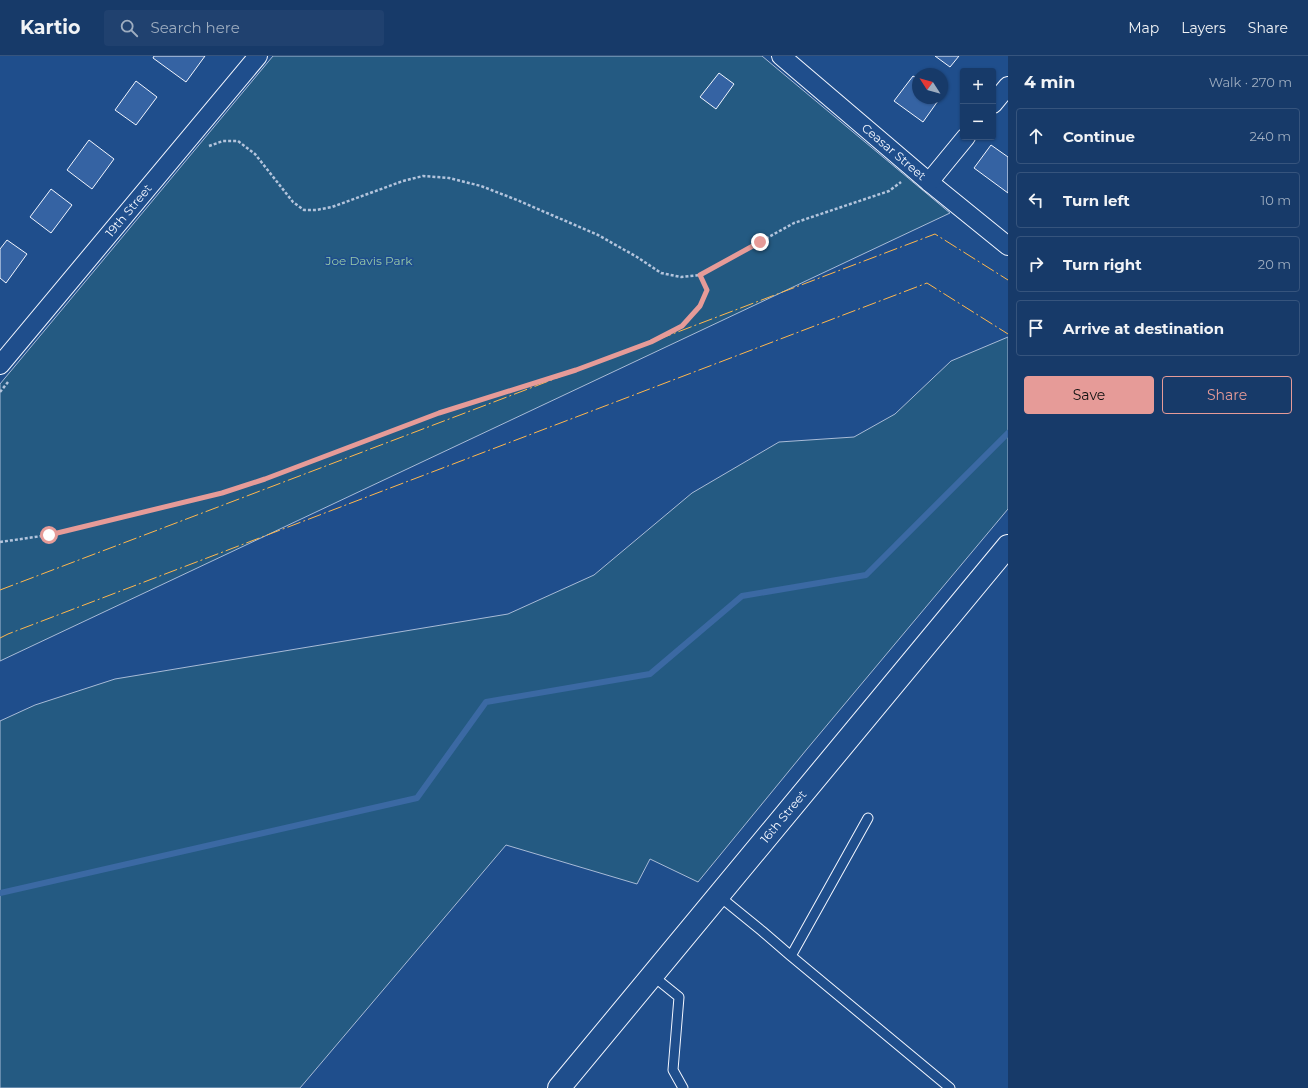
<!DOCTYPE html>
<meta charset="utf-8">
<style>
:root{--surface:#173a69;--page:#20416f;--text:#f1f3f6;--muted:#9eadc0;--line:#36547d;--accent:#e69b98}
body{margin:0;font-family:Montserrat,sans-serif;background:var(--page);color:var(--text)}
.controls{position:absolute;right:12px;top:12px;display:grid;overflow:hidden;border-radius:4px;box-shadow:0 1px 3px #0004}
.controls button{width:36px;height:36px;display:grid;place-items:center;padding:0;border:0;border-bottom:1px solid var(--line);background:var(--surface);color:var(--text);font:20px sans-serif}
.compass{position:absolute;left:912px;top:12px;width:36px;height:36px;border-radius:50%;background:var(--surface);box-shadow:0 1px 3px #0004;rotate:306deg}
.stop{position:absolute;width:12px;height:12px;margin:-9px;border:3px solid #e69b98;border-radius:50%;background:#fff}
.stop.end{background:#e69b98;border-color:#fff;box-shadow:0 1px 4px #0008}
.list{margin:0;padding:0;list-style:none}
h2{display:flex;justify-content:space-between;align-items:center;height:52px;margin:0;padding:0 16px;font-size:17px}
h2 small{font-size:13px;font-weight:400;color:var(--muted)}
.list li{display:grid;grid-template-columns:26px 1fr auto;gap:12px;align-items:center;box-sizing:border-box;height:56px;margin:0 8px 8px;padding:0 8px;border:1px solid var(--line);border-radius:4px}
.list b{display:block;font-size:15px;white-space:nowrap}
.list em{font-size:13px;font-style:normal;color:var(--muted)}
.actions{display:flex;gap:8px;padding:12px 16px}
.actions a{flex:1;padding:9px 0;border:1px solid var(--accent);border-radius:4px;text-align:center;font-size:14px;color:var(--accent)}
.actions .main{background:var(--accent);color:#111}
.icon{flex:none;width:22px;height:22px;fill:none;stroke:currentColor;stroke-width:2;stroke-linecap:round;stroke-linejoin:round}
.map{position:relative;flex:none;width:1008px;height:1032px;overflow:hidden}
header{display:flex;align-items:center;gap:24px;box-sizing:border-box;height:56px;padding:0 20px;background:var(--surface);border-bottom:1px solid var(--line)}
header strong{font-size:19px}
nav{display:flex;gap:22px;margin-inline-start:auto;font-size:14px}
.search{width:280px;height:36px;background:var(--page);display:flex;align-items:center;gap:10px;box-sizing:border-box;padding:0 14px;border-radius:4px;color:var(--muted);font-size:15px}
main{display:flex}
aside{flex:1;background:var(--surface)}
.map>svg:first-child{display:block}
.green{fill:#245a82;stroke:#a8bbd7}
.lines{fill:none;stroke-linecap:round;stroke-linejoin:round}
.stream{stroke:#3b69a3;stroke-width:6}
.building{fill:#3563a3;stroke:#f2f6ff}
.service-casing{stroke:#f2f6ff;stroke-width:11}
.minor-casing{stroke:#f2f6ff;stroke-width:20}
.tertiary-casing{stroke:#f2f6ff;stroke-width:24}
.path{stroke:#b3c4dc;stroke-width:2.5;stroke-dasharray:3 2;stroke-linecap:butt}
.service{stroke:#1f4e8c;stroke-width:9}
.minor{stroke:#1f4e8c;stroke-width:18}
.tertiary{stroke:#1f4e8c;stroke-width:22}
.power{stroke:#ffb74d;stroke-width:1;stroke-dasharray:14 3 2 3;stroke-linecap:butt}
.route{stroke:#e69b98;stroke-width:5}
.labels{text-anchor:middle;stroke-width:3;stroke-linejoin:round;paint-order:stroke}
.street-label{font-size:12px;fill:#f2f6ff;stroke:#1f4e8c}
.park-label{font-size:12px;fill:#97c8a6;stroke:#1f4e8c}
</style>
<header>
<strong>Kartio</strong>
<div class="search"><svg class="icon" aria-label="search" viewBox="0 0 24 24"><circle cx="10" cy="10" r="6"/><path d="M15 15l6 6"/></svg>Search here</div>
<nav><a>Map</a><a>Layers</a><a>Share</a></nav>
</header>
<main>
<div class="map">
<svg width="1008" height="1032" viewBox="0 0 1008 1032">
<rect width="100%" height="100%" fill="#1f4e8c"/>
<path class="green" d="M273 0H762L950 157 0 605V328Z
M1008 281V453L807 693 698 826 650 803 637 828 506 789 300 1032H0V665L35 649 115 623 508 558 594 519 692 437 779 386 854 381 895 358 951 305Z"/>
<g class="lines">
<path class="stream" d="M0 837 417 742 486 646 650 618 742 540 866 519 1008 377"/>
</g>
<path class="building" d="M154 0H205L186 26 153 2Z
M935 0H959L950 11Z
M719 17 734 28 716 53 700 41Z
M913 20 918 23V42H940L923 66 894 45Z
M136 25 157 41 136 69 115 54Z
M89 84 114 103 92 133 67 114Z
M991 89 1008 101V137L974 112Z
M51 133 72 149 51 177 30 161Z
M7 184 27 198 6 227 0 222V193Z"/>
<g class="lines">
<g class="service-casing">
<path id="service" d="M719 840 762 875 791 900 868 762
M791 900 950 1032
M653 920 679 941 673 1014 683 1032"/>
</g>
<g class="minor-casing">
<g id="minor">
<path id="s1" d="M781 0 929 126 1008 190"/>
<path d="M993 48 1008 30"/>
<path d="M929 126 966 81"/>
<path id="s2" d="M0 309 258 0"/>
</g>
</g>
<g class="tertiary-casing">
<g id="tertiary">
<path id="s3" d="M559 1032 1008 490"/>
</g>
</g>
<path class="path" d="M209 90 223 85H238L255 98 293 146 304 154H316L332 151 403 125 423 120 449 122 481 130 517 144 598 179 637 201 661 217 681 221 700 219 794 167 889 135 901 126
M0 336 8 326
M0 486 49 479 222 437 265 423 439 357 576 314 651 286 682 270 700 250 707 234 700 219"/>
<use href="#service" class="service"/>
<use href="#minor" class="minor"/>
<use href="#tertiary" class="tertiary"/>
<path class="power" d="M0 534 935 178 1008 224
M0 582 8 578 927 227 1008 278"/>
</g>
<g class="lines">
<path class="route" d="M49 479 222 437 265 423 439 357 576 314 651 286 682 270 700 250 707 234 700 219 760 186"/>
</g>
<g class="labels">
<g class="street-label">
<text dy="4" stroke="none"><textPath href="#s1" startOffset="148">Ceasar Street</textPath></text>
<text dy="4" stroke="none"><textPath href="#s2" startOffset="201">19th Street</textPath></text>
<text dy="4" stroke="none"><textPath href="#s3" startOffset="352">16th Street</textPath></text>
</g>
<g class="park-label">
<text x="369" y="209">Joe Davis Park</text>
</g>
</g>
</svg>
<div class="controls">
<button>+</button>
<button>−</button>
</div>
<svg class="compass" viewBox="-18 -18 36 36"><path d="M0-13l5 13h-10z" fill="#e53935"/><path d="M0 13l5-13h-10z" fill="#9eadc0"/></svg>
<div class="stop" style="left:49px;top:479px"></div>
<div class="stop end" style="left:760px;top:186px"></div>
</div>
<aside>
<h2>4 min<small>Walk · 270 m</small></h2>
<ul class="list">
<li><svg class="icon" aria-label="ahead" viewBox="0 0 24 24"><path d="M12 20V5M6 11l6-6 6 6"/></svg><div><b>Continue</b></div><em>240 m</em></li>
<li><svg class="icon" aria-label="left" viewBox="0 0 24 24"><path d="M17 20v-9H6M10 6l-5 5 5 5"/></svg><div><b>Turn left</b></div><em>10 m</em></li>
<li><svg class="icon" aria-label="right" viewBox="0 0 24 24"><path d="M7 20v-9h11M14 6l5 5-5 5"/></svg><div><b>Turn right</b></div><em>20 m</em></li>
<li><svg class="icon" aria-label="arrive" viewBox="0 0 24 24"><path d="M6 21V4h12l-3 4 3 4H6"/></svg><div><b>Arrive at destination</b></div></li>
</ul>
<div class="actions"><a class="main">Save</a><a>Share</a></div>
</aside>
</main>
